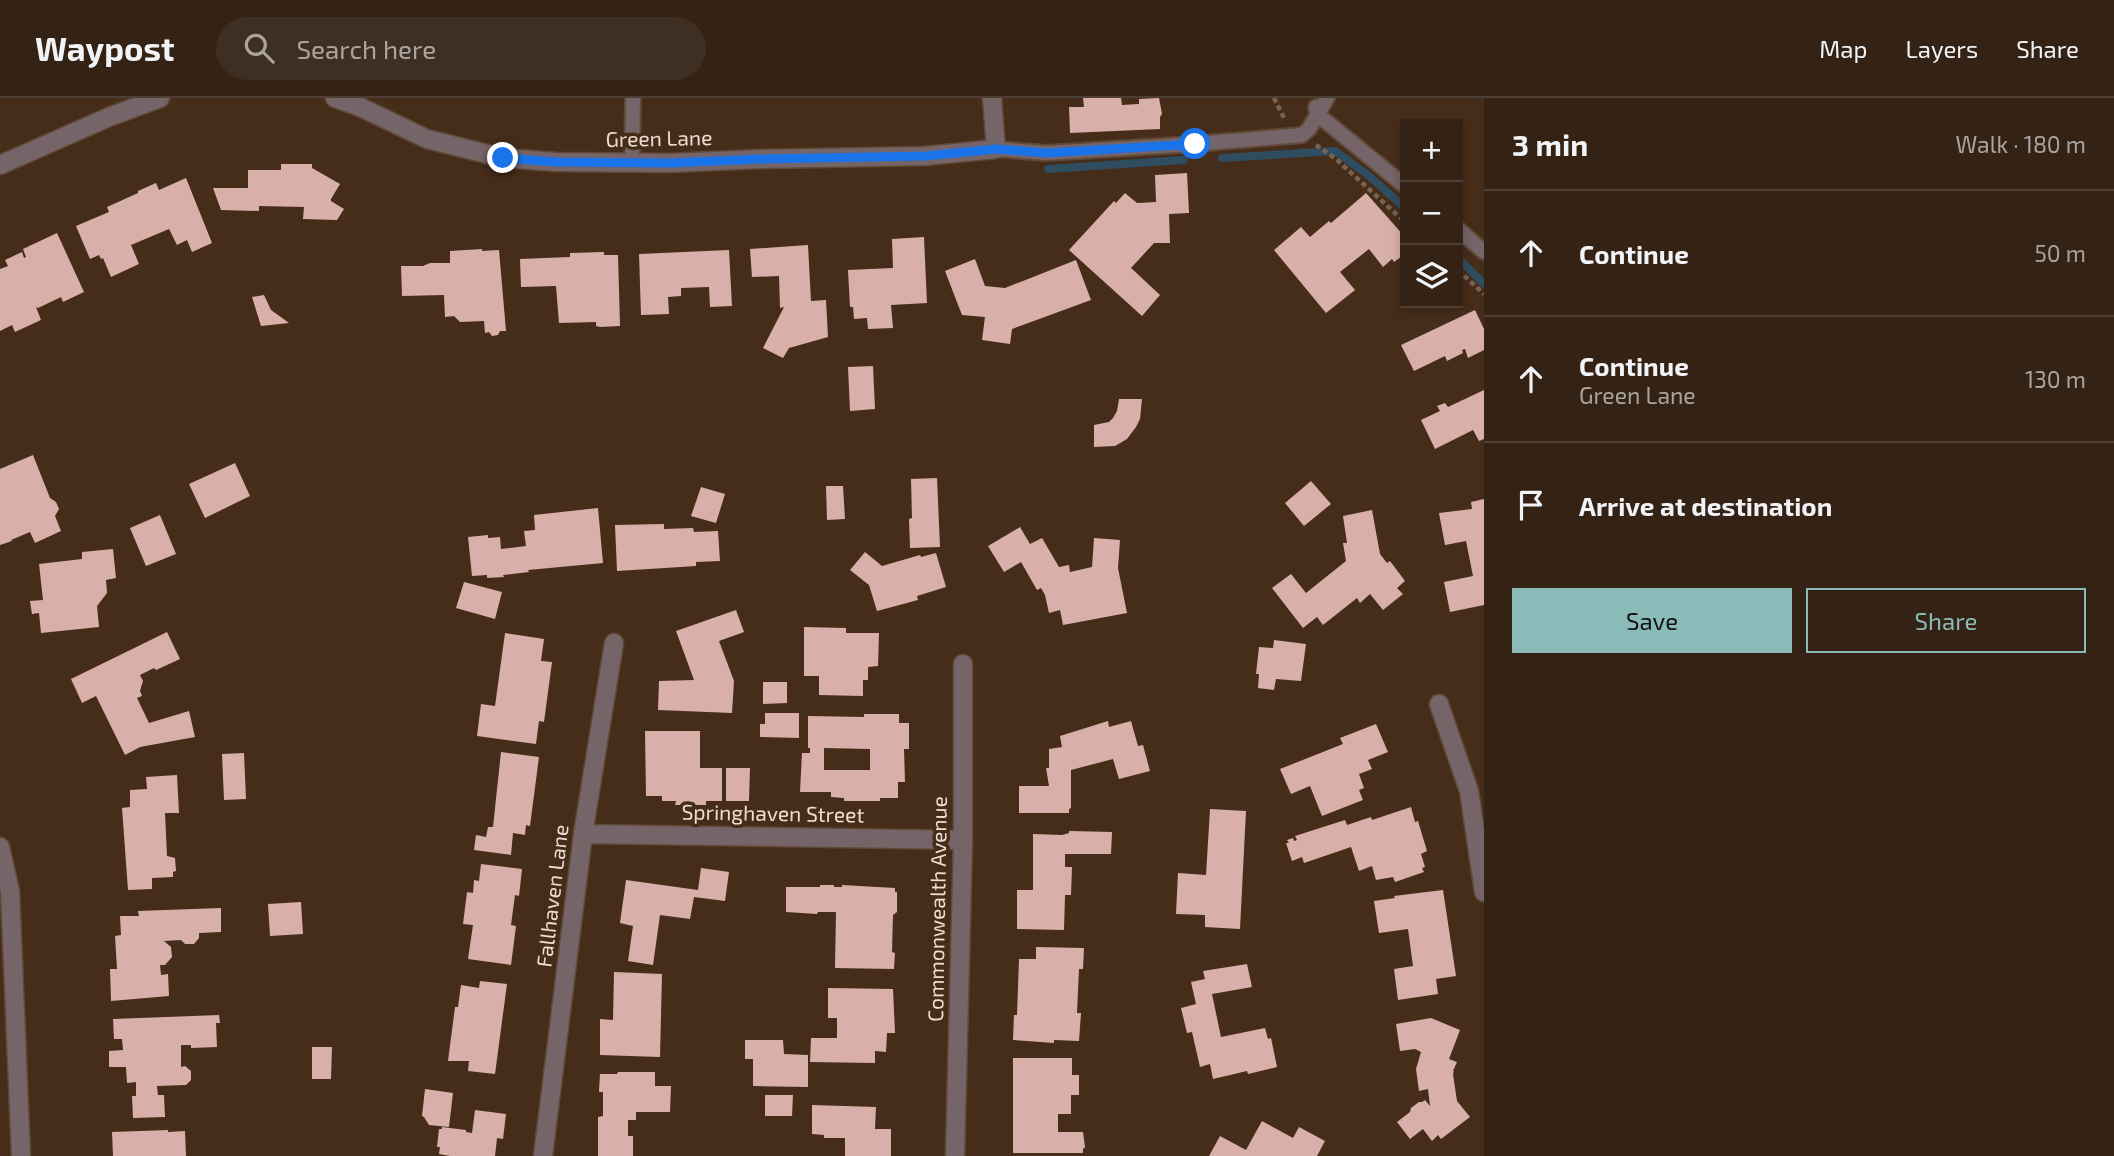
<!DOCTYPE html>
<meta charset="utf-8">
<style>
:root{--surface:#342214;--page:#3f2f22;--text:#f1f3f6;--muted:#a9a4a0;--line:#4e3f34;--accent:#8bbbb9}
body{margin:0;font-family:"Exo 2",sans-serif;background:var(--page);color:var(--text)}
.controls{position:absolute;right:21px;top:21px;display:grid;overflow:hidden;border-radius:0px;box-shadow:0 4px 10px #0003}
.controls button{width:63px;height:63px;display:grid;place-items:center;padding:0;border:0;border-bottom:2px solid var(--line);background:var(--surface);color:var(--text);font:35px sans-serif}
.stop{position:absolute;width:21px;height:21px;margin:-16px;border:5px solid #1a73e8;border-radius:50%;background:#fff}
.stop.end{background:#1a73e8;border-color:#fff;box-shadow:0 2px 7px #0008}
.list{margin:0;padding:0;list-style:none}
h2{display:flex;justify-content:space-between;align-items:center;height:91px;margin:0;padding:0 28px;font-size:30px}
h2 small{font-size:23px;font-weight:400;color:var(--muted)}
.list li{display:grid;grid-template-columns:46px 1fr auto;gap:21px;align-items:center;box-sizing:border-box;height:126px;padding:0 28px;border-top:2px solid var(--line)}
.list b{display:block;font-size:26px;white-space:nowrap}
.list p{margin:0;font-size:23px;white-space:nowrap;color:var(--muted)}
.list em{font-size:23px;font-style:normal;color:var(--muted)}
.actions{display:flex;gap:14px;padding:21px 28px}
.actions a{flex:1;padding:16px 0;border:2px solid var(--accent);border-radius:0px;text-align:center;font-size:24px;color:var(--accent)}
.actions .main{background:var(--accent);color:#111}
.icon{flex:none;width:38px;height:38px;fill:none;stroke:currentColor;stroke-width:2;stroke-linecap:round;stroke-linejoin:round}
.map{position:relative;flex:none;width:1484px;height:1058px;overflow:hidden}
header{display:flex;align-items:center;gap:42px;box-sizing:border-box;height:98px;padding:0 35px;background:var(--surface);border-bottom:2px solid var(--line)}
header strong{font-size:33px}
nav{display:flex;gap:38px;margin-inline-start:auto;font-size:24px}
.search{width:490px;height:63px;background:var(--page);display:flex;align-items:center;gap:18px;box-sizing:border-box;padding:0 24px;border-radius:38px;color:var(--muted);font-size:26px}
main{display:flex}
aside{flex:1;background:var(--surface)}
.map>svg:first-child{display:block}
.lines{fill:none;stroke-linecap:round;stroke-linejoin:round}
.stream{stroke:#2e4d61;stroke-width:8}
.building{fill:#d9b0a9;fill-rule:evenodd}
.lane-casing{stroke:#614937;stroke-width:18}
.street-casing{stroke:#614937;stroke-width:21}
.path{stroke:#7a6353;stroke-width:4.5;stroke-dasharray:5 3.5;stroke-linecap:butt}
.lane{stroke:#756468;stroke-width:14}
.street{stroke:#756468;stroke-width:18}
.route{stroke:#1a73e8;stroke-width:9}
.labels{text-anchor:middle;stroke-width:7;stroke-linejoin:round;paint-order:stroke}
.street-label{font-size:21px;fill:#eeddd2;stroke:#462d1a}
</style>
<header>
<strong>Waypost</strong>
<div class="search"><svg class="icon" aria-label="search" viewBox="0 0 24 24"><circle cx="10" cy="10" r="6"/><path d="M15 15l6 6"/></svg>Search here</div>
<nav><a>Map</a><a>Layers</a><a>Share</a></nav>
</header>
<main>
<div class="map">
<svg width="1484" height="1058" viewBox="0 0 1484 1058">
<rect width="100%" height="100%" fill="#462d1a"/>
<g class="lines">
<path class="stream" d="M1222 60 1335 53 1368 77 1405 110
M1048 71 1184 62
M1458 160 1484 186"/>
</g>
<path class="building" d="M1083 0H1121L1122 7 1139 6V1L1159 0 1162 16 1160 19V31L1070 35 1069 9H1084Z
M281 66H312V70L340 86 331 101V103L344 111 337 122 303 121 304 109 259 108V113L221 112 213 90H248V72H281Z
M1187 75 1189 115 1169 116 1170 145H1154L1131 170 1160 197 1142 218 1069 152 1114 103 1116 105 1125 95 1137 105 1156 104 1155 77Z
M186 80 212 145 192 154 187 142 177 147 169 131 131 147 139 166 111 179 103 160 101 161 99 157 90 161 76 128 109 114 107 109 138 95V93L156 85 159 92Z
M1366 95 1405 139V156L1394 164 1392 161 1383 169 1369 151 1340 174 1355 192 1326 215 1274 152 1301 129 1310 139 1329 123 1331 125Z
M57 135 84 194 63 204 61 199 38 210 36 209 41 222 15 234 12 227 0 233V171L8 168 5 162 22 154 24 160 26 159 23 151Z
M924 139 927 205 891 207 893 230 868 231 867 220 854 221 853 209H850L848 172 893 170 892 141Z
M808 147 811 203 826 202 828 239 789 250 783 260 763 250 784 209 780 210 779 178 752 179 750 151Z
M482 151V153L499 152 506 233H500L498 237 492 238 489 234 485 235 484 223 460 224 454 218 445 219 444 197 402 198 401 168H423L430 165H450V153Z
M729 152 732 208 710 209 709 189 681 190V198L668 199 669 216 641 217 639 156Z
M604 154V157H618L620 228 600 229 596 228V224L559 225 556 188 521 189 520 161 570 159V155Z
M975 161 985 188 1005 190 1076 162 1091 202 1012 231 1010 246 982 242 985 219 962 217 945 173Z
M264 197 271 212 289 225 261 228 252 199Z
M1475 212 1484 231V252L1468 260 1465 251 1462 252 1463 255 1447 263 1445 258 1414 273 1401 247Z
M873 268 875 311 850 313 848 269Z
M1484 292V341L1479 343 1473 332 1435 351 1421 322 1440 313 1437 308 1445 305 1448 309Z
M1119 301H1142L1140 321 1136 329 1127 341 1115 348 1094 349V327L1109 324 1113 320 1117 313Z
M33 357 50 400 56 404 59 411 55 418 61 433 35 445 30 434 11 442 12 443 0 447V371Z
M235 365 250 398 205 420 189 386Z
M937 380 940 449 910 450 909 421 912 420 911 381Z
M1311 383 1331 406 1304 428 1285 405Z
M826 388H843L845 421 827 422Z
M701 389 725 396 716 425 691 418Z
M1484 401V507L1450 514 1444 484 1473 478 1466 443 1445 447 1439 415 1472 411 1471 404Z
M598 410 603 465 528 472 529 474 503 477 504 479 487 480V477L472 478 468 439 488 437V440L500 439 501 451 526 448 524 433 535 432 534 417Z
M1372 412 1380 456 1387 465 1390 463 1405 483 1397 490 1403 496 1383 512 1370 496 1360 505 1357 500 1323 527 1317 519 1303 530 1272 490 1291 476 1306 495 1346 463 1343 445H1347L1343 418Z
M160 417 176 456 146 468 130 430Z
M664 426V431L693 430 694 434 718 433 720 463 696 464V468L617 473 615 427Z
M1020 429 1030 446 1042 440 1059 469 1069 467 1070 474 1092 469 1094 440 1120 442 1118 470 1127 515 1063 527 1060 512 1049 515 1045 497 1041 490 1037 492 1021 464 1004 474 988 448Z
M113 451 116 480 106 482 107 495 97 508 99 529 41 535 39 515 32 516 30 503 43 502 39 466 82 461V454Z
M865 454 882 468 920 457 921 459 936 455 946 489 917 498 918 502 877 513 869 487 850 472Z
M464 484 502 494 495 521 456 510Z
M736 512 744 534 719 543 734 583 732 615 658 612 659 583 694 582 676 533Z
M804 529 846 530V535H879L878 568 868 569V582H863V598L819 597V578H804Z
M167 534 180 561 156 572 154 570 140 577 143 583 140 593 142 598 137 600 149 625 189 613 195 639 140 649 125 657 96 598 82 605 71 581Z
M505 535 544 541 541 563 552 564 544 624 539 623 536 646 477 638 481 606 495 608Z
M1274 542 1306 546 1301 583 1276 581 1274 592 1258 590 1259 576H1256L1259 549 1273 550Z
M763 584H787V605L763 606Z
M765 615H799V640L760 639V626H765Z
M864 616H899V625H909V651H904L905 684H898V700H880V703H844V700L831 699V694H800L802 655H810V650H808V618L864 619ZM824 650 870 651V672H824Z
M1108 623 1109 629 1131 623 1138 648 1143 647 1150 673 1119 681 1113 661 1071 672V710L1069 711V715H1019V688H1049L1046 670H1049V651L1062 649 1060 638Z
M1376 626 1388 654 1368 662 1372 671 1359 676 1364 690 1359 692 1363 702 1322 718 1310 688 1291 696 1280 671 1343 646 1340 640Z
M645 633H700V670H722V703H706V707H675L676 703H662V698H646Z
M501 654 539 659 530 728 526 727 525 737 513 735 511 757 474 752 476 737 486 739 488 729H493Z
M244 655 246 701 224 702 222 656Z
M726 670H750L749 703H726Z
M177 677 179 715H165L167 758 175 760 176 773 173 774V779L152 780V791L128 792 122 710 130 709V692L147 691 146 679Z
M1411 709 1415 724 1418 723 1427 753 1421 756 1425 769 1422 770 1424 774 1395 784 1393 779 1376 782 1372 768 1359 773 1351 749 1304 765 1302 759 1292 763 1286 745H1289L1287 742 1293 740 1294 743 1297 742 1295 738 1345 722 1347 727 1371 719 1372 722Z
M1210 711 1246 713 1240 831 1205 829V817L1176 816 1178 775 1206 777Z
M1069 733 1112 734 1111 756H1065V769H1072L1071 797H1065L1064 832 1017 831V792H1033V736L1062 737 1069 735Z
M481 766 522 771 519 798 515 797 511 827 516 828 511 867 468 861 473 827 463 826 467 794 473 795 474 782 479 783Z
M701 770 729 774 725 803 694 799 690 821 660 817 653 867 628 863 633 828 620 825 626 782 698 792Z
M820 787H834V789H842V787L895 790V794H897V814L893 817 892 854 895 855 894 871 835 870 836 814H818L817 816 786 814V789H820Z
M1443 792 1456 878 1436 881 1438 896 1398 902 1394 871 1413 868 1408 831 1379 835 1374 803 1395 800 1394 798Z
M301 804 303 836 270 838 268 806Z
M221 810V834L199 835V840L194 846H185L181 842 164 843 171 849 172 859 165 867H160L161 877 168 876 169 898 111 903 110 871H117L115 838 121 837 120 818H139L138 813Z
M1036 849 1084 850 1083 871H1079L1077 915H1081L1079 943 1054 942V945L1013 942 1014 917H1017L1019 861H1036Z
M1247 866 1252 889 1212 896 1221 939 1265 930 1268 941 1271 940 1277 969 1248 976 1247 973 1213 981 1210 966 1200 969 1192 934 1187 935 1181 910 1196 906 1191 884 1205 881 1203 873Z
M614 874 662 876 660 959 600 957V921L613 922Z
M480 883 507 886 495 976 468 973 469 963H448L455 909H458L461 887 479 890Z
M828 890 893 891 895 935H887L886 954 875 953V965L810 964 811 940H837V920H828Z
M219 917 220 925H216L217 949 191 950V947H181V969L185 968 191 973V982L186 987 157 988 158 997H164L165 1019 133 1020 132 998H136V984L127 985 126 969H109V953L123 952 122 941H114L113 921Z
M1431 920 1460 932 1449 961 1457 964 1453 973H1454L1453 976 1457 1003 1470 1019 1441 1041 1438 1037 1432 1043 1423 1031 1410 1041 1397 1024 1410 1014 1411 1010 1419 1004H1422L1425 1002 1430 1008 1428 991 1419 993 1416 971 1421 954 1415 951 1400 953 1396 926Z
M745 942H783L784 956 808 957V989L753 988V961H745Z
M312 949H332L331 981H312Z
M1013 960H1072V977H1079V997H1071V1016H1058V1034H1083L1085 1049 1083 1051V1055H1013Z
M618 974H655V988H671L670 1014H636V1022H628V1038H633V1058H598V1019L603 1018V994H599L600 976H617Z
M425 991 453 995 449 1029 429 1027 424 1019 422 1018Z
M765 997H793L792 1018H765Z
M812 1007 876 1009 875 1031H891V1058H845V1040H824V1037L812 1036Z
M475 1012 506 1016 503 1041 497 1040 495 1058H450L439 1056 440 1049H437L439 1031H442V1029L466 1032V1034L472 1035Z
M1262 1023 1293 1040 1299 1029 1325 1043 1317 1058H1209L1220 1038 1246 1052Z
M168 1032V1034L185 1033 186 1058H113L112 1034Z"/>
<g class="lines">
<g class="lane-casing">
<path id="lane" d="M1316 9 1317 16 1405 88
M996 51 1046 55 1195 46 1302 37 1309 31 1327 0
M632 65 633 0
M1458 131 1484 154"/>
</g>
<g class="street-casing">
<path id="street" d="M335 0 358 8 427 41 503 60 557 64 670 65 761 61 925 58 996 51 992 0
M0 67 109 19 160 0
M1439 606 1469 693 1484 794
M583 736 963 742
M0 749 10 793 21 1058
M543 1058 583 736 614 545
M955 1058 963 742V566"/>
</g>
<path class="path" d="M1274 0 1285 22
M1316 47 1336 61 1405 124
M1458 172 1484 196"/>
<use href="#lane" class="lane"/>
<use href="#street" class="street"/>
</g>
<g class="lines">
<path class="route" d="M503 60 557 64 670 65 761 61 925 58 996 51 1046 55 1195 46"/>
</g>
<g class="labels">
<g class="street-label">
<text transform="translate(659 41) rotate(-1)" y="7">Green Lane</text>
<text transform="translate(773 716) rotate(1)" y="7">Springhaven Street</text>
<text transform="translate(553 798) rotate(-83)" y="7">Fallhaven Lane</text>
<text transform="translate(938 811) rotate(-89)" y="7">Commonwealth Avenue</text>
</g>
</g>
</svg>
<div class="controls">
<button>+</button>
<button>−</button>
<button><svg class="icon" aria-label="layers" viewBox="0 0 24 24"><path d="M12 4l9 5-9 5-9-5zM3 14l9 5 9-5"/></svg></button>
</div>
<div class="stop" style="left:1195px;top:46px"></div>
<div class="stop end" style="left:503px;top:60px"></div>
</div>
<aside>
<h2>3 min<small>Walk · 180 m</small></h2>
<ul class="list">
<li><svg class="icon" aria-label="ahead" viewBox="0 0 24 24"><path d="M12 20V5M6 11l6-6 6 6"/></svg><div><b>Continue</b></div><em>50 m</em></li>
<li><svg class="icon" aria-label="ahead" viewBox="0 0 24 24"><path d="M12 20V5M6 11l6-6 6 6"/></svg><div><b>Continue</b><p>Green Lane</p></div><em>130 m</em></li>
<li><svg class="icon" aria-label="arrive" viewBox="0 0 24 24"><path d="M6 21V4h12l-3 4 3 4H6"/></svg><div><b>Arrive at destination</b></div></li>
</ul>
<div class="actions"><a class="main">Save</a><a>Share</a></div>
</aside>
</main>
